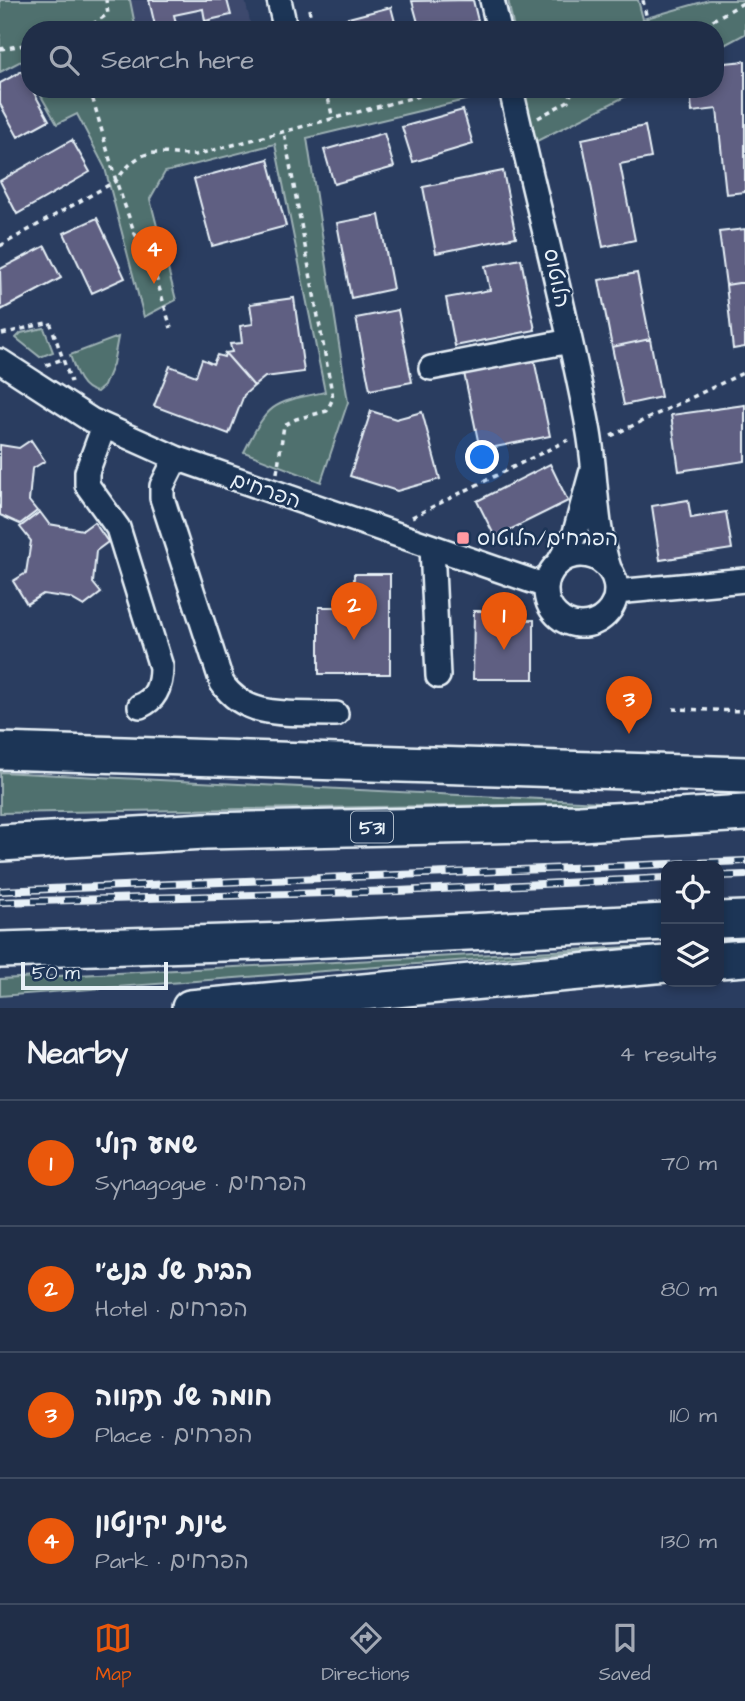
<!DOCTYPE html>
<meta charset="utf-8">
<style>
:root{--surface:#202e48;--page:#2d3a52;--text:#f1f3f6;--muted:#a2a8b4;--line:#3d4a60;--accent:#ea580c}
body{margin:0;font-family:"Architects Daughter","Playpen Sans Hebrew",sans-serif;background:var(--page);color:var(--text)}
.controls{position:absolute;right:21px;bottom:21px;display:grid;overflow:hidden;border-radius:14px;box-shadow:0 4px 10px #0003}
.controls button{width:63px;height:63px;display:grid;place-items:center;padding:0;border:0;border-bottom:2px solid var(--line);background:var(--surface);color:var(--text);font:35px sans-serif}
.scale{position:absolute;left:21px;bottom:18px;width:147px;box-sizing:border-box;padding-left:7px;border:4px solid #e8f1f8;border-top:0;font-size:19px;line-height:24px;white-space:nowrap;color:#e8f1f8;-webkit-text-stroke:5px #1d3557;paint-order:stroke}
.you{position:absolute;left:483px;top:458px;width:24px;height:24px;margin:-18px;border:5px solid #fff;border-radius:50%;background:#1a73e8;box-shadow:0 0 0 10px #1a73e833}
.badge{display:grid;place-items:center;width:46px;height:46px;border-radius:50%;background:var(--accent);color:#fff;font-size:23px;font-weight:700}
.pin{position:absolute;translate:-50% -58px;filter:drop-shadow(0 2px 4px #0008)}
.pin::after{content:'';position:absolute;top:37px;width:24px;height:21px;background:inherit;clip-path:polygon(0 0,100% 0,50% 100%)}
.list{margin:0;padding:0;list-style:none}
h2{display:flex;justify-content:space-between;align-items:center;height:91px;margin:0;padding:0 28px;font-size:30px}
h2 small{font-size:23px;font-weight:400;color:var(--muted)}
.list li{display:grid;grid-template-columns:46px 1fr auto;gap:21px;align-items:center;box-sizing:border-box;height:126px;padding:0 28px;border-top:2px solid var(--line)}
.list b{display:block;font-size:26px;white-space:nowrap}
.list p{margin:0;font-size:23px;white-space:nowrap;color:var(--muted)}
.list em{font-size:23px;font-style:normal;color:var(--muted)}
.icon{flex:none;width:38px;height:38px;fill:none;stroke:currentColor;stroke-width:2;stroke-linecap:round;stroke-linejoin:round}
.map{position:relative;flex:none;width:745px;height:1008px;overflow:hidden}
.search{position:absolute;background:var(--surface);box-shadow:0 4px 10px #0003;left:21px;right:21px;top:21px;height:77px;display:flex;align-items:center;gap:18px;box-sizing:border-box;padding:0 24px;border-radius:28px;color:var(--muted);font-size:26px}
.sheet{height:595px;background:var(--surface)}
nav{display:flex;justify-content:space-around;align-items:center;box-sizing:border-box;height:98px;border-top:2px solid var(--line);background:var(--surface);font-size:19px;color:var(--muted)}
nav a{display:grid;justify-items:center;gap:4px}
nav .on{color:var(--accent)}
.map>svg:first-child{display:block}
.built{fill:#3d4a6d}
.green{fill:#506f6e;stroke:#9cb0b3;stroke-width:2}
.building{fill:#5e5f82;stroke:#e8f1f8;stroke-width:2}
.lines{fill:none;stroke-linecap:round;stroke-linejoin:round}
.minor-casing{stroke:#e8f1f8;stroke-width:28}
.highway-casing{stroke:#e8f1f8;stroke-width:40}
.path{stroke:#e8f1f8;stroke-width:3.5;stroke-dasharray:5 5;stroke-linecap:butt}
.minor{stroke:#1d3557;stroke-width:23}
.highway{stroke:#1d3557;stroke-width:35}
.rail-casing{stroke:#e8f1f8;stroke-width:8}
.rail{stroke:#1d3557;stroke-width:5;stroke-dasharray:16;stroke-linecap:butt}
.poi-dot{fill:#ff9aa2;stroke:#1d3557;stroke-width:2.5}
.labels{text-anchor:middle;stroke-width:5;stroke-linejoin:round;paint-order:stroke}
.shield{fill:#1d3557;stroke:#abb9c8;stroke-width:2}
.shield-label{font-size:19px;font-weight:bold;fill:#e8f1f8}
.street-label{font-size:21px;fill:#e8f1f8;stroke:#1d3557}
.poi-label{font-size:21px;fill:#e8f1f8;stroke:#1d3557;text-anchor:start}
</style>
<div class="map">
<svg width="745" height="1008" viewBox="0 0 745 1008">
<rect width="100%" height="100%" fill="#2a3d60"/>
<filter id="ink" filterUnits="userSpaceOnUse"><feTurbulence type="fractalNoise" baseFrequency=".0143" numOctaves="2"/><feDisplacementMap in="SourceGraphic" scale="14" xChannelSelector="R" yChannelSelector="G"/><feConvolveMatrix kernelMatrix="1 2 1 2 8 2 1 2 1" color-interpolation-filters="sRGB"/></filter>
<g filter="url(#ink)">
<path class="built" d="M130 0H245L252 30H136Z"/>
<path class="green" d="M0 0H130L136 30H30V76L21 61 0 72Z
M508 0H638L643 19 709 0H745V34L715 50V30H514Z
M37 89H489L490 94 307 138 348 402 321 482 244 452C269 402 272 403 325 392L275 144 165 172 150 199 176 300 144 317 105 168 77 114 57 124Z
M524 89H640L533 143Z
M44 328 53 352 40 357 16 338 21 333Z
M118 337 113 364 104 386 97 392C80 389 75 370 70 355Z
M0 772 620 803 0 813Z
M651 946 0 996V979Z"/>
<path class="building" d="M149 0H227L231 15 205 21 203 9 174 15 177 27 156 30Z
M473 0 478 21 445 30H420L412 1Z
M391 7 397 30H331L329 23Z
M745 61V192L726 194 717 109 692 112 690 89H715V64Z
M22 71 49 120 18 137 0 104V83Z
M463 110 473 144 413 162 402 127Z
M645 126 651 158 620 164 635 240 603 247 582 139Z
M384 133 394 167 334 184 324 150Z
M72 140 90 172 17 214 0 181Z
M268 159 286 226 212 246 194 179Z
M503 171 516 237 436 253 423 187Z
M379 215 393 289 351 298 337 223Z
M97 218 125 278 92 293 64 233Z
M745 229V282L726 285 719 232Z
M45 246 61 278 1 310 0 269Z
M521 259 535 330 455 346 446 298 490 290 485 266Z
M637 273 650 339 612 347 599 280Z
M745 282V347L733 349 726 285Z
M294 298 304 372 265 377 254 386 225 353 232 352 230 344 242 343 240 326 253 324 250 304Z
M398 310 412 382 370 390 356 318Z
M650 339 661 397 624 405 612 347Z
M225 353 254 386 244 395 229 434 154 406 170 366 196 376 202 359 213 364 217 355 224 357Z
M534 359 550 436 480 450 464 373Z
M745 405V461L679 471 671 415Z
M371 411 396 419 422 412 440 479 397 491 350 476Z
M31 440 45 461 32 469 29 501 37 511 20 524 0 515V445L19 448Z
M550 464 568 501 495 537 477 501Z
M688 500 691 518 726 512 732 549 660 560 652 506Z
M40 512 49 524 83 530 94 522 108 542 96 551 93 583 101 593 84 606 70 598 43 594 27 604 13 581 26 573 31 541 20 527Z
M354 574H390V674H319V607H354Z
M474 611H503V620H534V679H473Z"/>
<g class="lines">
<g class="minor-casing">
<path id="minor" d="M279 0 283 18
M492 0 499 30
M511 89C536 202 567 313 588 427 597 474 594 524 609 568
M0 361 91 420 176 458 546 586
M431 368 570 341
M104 426 87 472V485L118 528 161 667C161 684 157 699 140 706
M176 458 162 486V498L222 683C247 721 295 712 336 714
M432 547 438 676
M546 590a35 35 0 1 1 70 0a35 35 0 1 1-70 0Z
M558 564 574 536 591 474
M616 592 745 580"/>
</g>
<g class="highway-casing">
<path id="highway" d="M0 751 745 775
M0 843 205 831 580 823 745 813
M719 920 745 919
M0 950 288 941 666 922
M719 960 745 958
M190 1008 666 964"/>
</g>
<path class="path" d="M643 0 649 30
M309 9 313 30
M84 30 108 14 106 0
M695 30 745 2
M0 49 30 44
M90 89 116 181 135 234 153 267 171 328
M326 89 333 119
M328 96 337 89
M538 118 568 101 573 89
M0 246 116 181C144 142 155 155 195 155L445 89
M2 334 50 322 71 382
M46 365 63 359
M611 436 745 372
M277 473 284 425 296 419 327 411 333 398 284 132
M412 517 568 440
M673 709 745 711"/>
<use href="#minor" class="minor"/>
<use href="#highway" class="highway"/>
<g class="rail-casing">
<path id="rail" d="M719 876 745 875
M0 891 745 861
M0 902 398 891 666 878"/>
</g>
<use href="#rail" class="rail"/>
</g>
</g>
<rect class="poi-dot" x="456" y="531" width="14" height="14" rx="3.5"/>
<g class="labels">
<rect class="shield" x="351" y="811.5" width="42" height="31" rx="5"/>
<g class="shield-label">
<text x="372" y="834">531</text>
</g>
<g class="street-label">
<text transform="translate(557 278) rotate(78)" y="7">הלוטוס</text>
<text transform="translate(266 490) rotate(19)" y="7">הפרחים</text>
</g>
<g class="poi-label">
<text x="477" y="545">הפרחים/הלוטוס</text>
</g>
</g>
</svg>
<div class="controls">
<button><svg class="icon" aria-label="locate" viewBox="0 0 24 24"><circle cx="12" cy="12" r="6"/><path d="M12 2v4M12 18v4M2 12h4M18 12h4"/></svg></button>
<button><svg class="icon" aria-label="layers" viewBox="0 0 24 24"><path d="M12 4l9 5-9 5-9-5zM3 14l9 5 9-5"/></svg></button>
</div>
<div class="scale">50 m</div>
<div class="you"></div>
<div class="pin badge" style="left:504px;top:650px">1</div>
<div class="pin badge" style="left:354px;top:640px">2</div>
<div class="pin badge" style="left:629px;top:734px">3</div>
<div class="pin badge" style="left:154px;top:284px">4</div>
<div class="search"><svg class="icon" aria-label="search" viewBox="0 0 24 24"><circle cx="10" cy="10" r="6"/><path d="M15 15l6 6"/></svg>Search here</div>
</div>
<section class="sheet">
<h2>Nearby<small>4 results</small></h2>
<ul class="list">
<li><span class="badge">1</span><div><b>שמע קולי</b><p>Synagogue · הפרחים</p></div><em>70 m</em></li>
<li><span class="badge">2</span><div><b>הבית של בנג'י</b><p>Hotel · הפרחים</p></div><em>80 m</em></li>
<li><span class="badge">3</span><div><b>חומה של תקווה</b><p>Place · הפרחים</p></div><em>110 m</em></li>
<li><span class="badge">4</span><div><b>גינת יקינטון</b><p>Park · הפרחים</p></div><em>130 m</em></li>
</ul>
</section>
<nav>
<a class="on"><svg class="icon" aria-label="map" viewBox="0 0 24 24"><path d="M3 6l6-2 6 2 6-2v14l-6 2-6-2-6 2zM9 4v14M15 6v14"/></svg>Map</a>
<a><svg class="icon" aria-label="directions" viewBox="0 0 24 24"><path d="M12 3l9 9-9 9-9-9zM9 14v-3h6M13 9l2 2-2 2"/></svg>Directions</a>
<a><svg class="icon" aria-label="saved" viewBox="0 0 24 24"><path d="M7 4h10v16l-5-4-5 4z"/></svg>Saved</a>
</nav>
